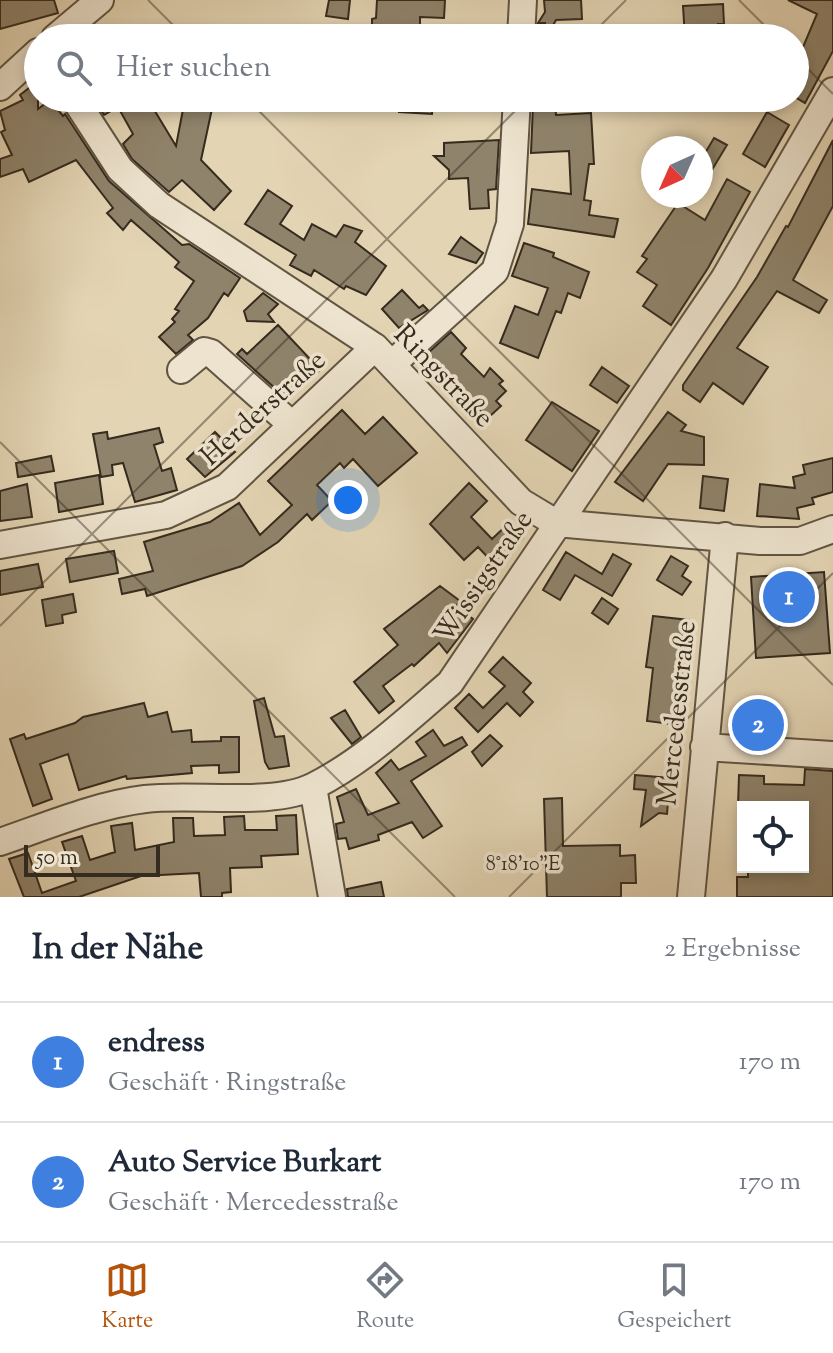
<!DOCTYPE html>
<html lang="de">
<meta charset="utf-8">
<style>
:root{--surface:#fff;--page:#f2f2f3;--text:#1f2937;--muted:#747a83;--line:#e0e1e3;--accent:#b45309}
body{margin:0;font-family:"Sorts Mill Goudy",serif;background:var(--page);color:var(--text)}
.controls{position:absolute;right:24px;bottom:24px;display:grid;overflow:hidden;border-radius:0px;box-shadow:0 4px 12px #0003}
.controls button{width:72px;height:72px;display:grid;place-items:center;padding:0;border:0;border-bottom:2px solid var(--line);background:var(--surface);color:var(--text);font:40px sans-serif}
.compass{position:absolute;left:641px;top:136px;width:72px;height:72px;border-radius:50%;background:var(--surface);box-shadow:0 4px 12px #0003;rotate:225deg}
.scale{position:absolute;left:24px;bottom:20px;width:136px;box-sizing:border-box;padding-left:8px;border:4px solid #352b1e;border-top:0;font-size:22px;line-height:28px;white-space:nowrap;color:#352b1e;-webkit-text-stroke:6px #ede3ce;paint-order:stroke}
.you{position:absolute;left:348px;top:500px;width:28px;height:28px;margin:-20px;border:6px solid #fff;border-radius:50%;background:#1a73e8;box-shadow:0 0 0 12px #1a73e833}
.badge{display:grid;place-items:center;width:52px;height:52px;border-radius:50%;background:var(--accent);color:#fff;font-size:26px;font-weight:700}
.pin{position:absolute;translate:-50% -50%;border:4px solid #fff;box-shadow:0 2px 8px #0006}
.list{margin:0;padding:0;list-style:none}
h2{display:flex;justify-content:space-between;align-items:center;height:104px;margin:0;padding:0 32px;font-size:34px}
h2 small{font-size:26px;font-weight:400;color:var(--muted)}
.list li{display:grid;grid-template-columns:52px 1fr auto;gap:24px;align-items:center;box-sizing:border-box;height:120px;padding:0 32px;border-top:2px solid var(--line)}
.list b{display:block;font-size:30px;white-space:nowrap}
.list p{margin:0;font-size:26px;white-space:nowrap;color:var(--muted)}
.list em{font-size:26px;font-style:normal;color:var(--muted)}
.icon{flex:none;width:44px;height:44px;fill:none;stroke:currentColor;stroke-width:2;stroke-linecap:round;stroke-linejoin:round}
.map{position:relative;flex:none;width:833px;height:897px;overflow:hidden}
.search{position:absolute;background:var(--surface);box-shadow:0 4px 12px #0003;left:24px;right:24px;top:24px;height:88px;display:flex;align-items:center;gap:20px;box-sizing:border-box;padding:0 28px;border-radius:44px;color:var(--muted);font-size:30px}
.sheet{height:344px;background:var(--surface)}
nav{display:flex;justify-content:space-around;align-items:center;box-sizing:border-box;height:112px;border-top:2px solid var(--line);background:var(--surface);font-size:22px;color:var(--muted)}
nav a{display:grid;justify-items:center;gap:4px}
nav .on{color:var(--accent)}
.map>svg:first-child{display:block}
.building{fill:#8f836b;stroke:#352b1e;stroke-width:2}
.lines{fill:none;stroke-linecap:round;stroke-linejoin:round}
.minor-casing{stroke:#605543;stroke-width:30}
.minor{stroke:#ede3ce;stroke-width:26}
.ticks{fill:none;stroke:#352b1e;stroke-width:2;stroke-opacity:0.45}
.labels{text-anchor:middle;stroke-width:7;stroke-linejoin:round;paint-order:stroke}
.street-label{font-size:28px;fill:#352b1e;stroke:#ede3ce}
.ticks-label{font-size:20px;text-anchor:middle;fill:#352b1e;stroke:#ede3ce;stroke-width:7;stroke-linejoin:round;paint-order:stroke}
</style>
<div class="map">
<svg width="833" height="897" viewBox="0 0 833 897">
<rect width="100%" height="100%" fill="#e3d4b3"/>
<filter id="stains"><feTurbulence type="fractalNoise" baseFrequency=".0025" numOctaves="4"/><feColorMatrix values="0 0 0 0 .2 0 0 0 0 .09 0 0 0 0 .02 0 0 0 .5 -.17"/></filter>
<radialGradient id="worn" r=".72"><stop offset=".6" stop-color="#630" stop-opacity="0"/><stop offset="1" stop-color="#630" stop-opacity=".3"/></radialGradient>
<path class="building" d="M0 0H54L58 13 0 29Z
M329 0H350L348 19 326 16Z
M377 0H445L444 18 420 17V26H414L413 31 372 35V19L376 18Z
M544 0H581L582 19 556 20 546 38 545 23H538L545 12Z
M788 0H833V51L805 103 795 97V66L817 14Z
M723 4 724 24H718L720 38H685L683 6Z
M38 81V109L50 100 63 116 65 114 109 181 182 245 189 244 240 278 228 296 224 293 208 318 188 335 193 340 176 354 159 337 175 322 172 319 179 311 175 309 194 281 175 267 179 262 131 220 123 230 107 213 113 208 76 160 29 182 23 169 0 177V159L12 155 1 132 5 130 0 111 23 100 20 95Z
M93 98H147L176 146 185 99 213 104 201 160 231 191 214 210 182 180 169 192 132 159 123 144 133 134 118 107 104 115Z
M400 98H433L432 114 399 112Z
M555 103 556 115 591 113 594 164H589L584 200 591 201 589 215 618 219 614 237 528 224 532 189 571 194 569 151 531 153 533 105Z
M767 112 789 125 765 167 743 154Z
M714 138 727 145 701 188V160Z
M499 140 496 189 488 190 489 208 470 209 468 178 449 179V170L434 156H444V143Z
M833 140V206L793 280 827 300 819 313 777 291 737 348 768 367 743 404 713 383 700 402 683 390V385L757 277 786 226 788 227Z
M727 179 750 192 708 268 671 325 643 306 657 285 637 272 647 259 642 256 678 203 705 220Z
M268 190 292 206 280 224 304 240 312 224 336 237 344 225 362 231 355 242 386 266 366 295 346 286 344 289 314 270 311 276 290 265 296 255 245 224Z
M461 237 483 253 476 263 449 254Z
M524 243 554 253 553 257 589 272 580 298 568 293 561 313 556 311 538 358 500 343 515 306 538 315 548 288 512 276Z
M402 290 419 308 423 305 428 310 399 328 382 309Z
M263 293 278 304 268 314 274 322 247 321 244 311Z
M278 325 309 358H314L323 367 312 378H305L287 399 237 354 242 349 247 354Z
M451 332 466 348 461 354 484 377 490 368 503 381 499 384 506 391 496 401 501 406 488 418 453 387 455 385 427 354Z
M602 367 629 386 617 403 590 385Z
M552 402 599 431 572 471 526 440Z
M342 410 365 434 383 417 417 453 378 486 353 459 344 468 340 463 317 485 332 501 312 520 307 514 278 542 242 566 147 596 145 589 122 594 119 579 153 571 144 542 210 522 239 503 260 535 292 505 268 481Z
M668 412 686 425 681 431 704 437V465L668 464 643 501 615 482Z
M159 428 163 442 154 445 162 471 171 468 177 490 135 502 123 463 112 465 113 475 101 477 93 434 107 432 108 439Z
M215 432 235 452 205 477 187 459Z
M51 456 54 471 18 477 16 463Z
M833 458V492L812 498 814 504 797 508 799 519 757 516 760 484 795 488 793 477 805 474 803 465Z
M99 475 103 504 59 512 55 483Z
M703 476 728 479 724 511 700 508Z
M469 483 487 501 471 517 492 539 509 523 523 538 498 568 478 547 464 560 430 524Z
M27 484 32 517 0 521V491Z
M114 551 118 573 70 582 66 559Z
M566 552 602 574 613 554 631 564 612 596 575 575 560 600 543 590Z
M671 556 688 566 682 576 691 582 682 595 657 580Z
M38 564 43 587 0 595V571Z
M824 572 830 653 756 658 751 577Z
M440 586 460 601 456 606 473 619 447 653 439 643 414 666 412 664 383 686 394 701 379 713 354 682 398 645 384 629Z
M73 594 76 612 62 615 63 623 46 626 42 600Z
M602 598 618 609 608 624 592 613Z
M653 616 689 620 678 704H681L678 725 647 721 653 668 646 667Z
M503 657 531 683 523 692 533 702 520 716 507 703 478 732 455 708 469 694 483 708 505 686 489 672Z
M264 698 275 737 284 736 289 766 269 769 265 762 254 701Z
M144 703 148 717 167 712 172 732 191 730 192 742 221 741V737H239V772L219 773V765L191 766 192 773 127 779 126 776 79 790 68 754 40 764 52 799 33 806 10 739 24 734 26 739 75 723 83 717Z
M748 708 783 714 781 736 745 734Z
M345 710 361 737 352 744 331 718Z
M433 730 444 746 462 737 467 745 411 781 442 826 423 838 412 822 378 835 379 840 349 849 346 838 338 839 336 824 344 822 337 797 356 789 368 815 399 803 376 773 391 760 399 770 426 756 416 742Z
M490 735 502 746 482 766 472 752Z
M805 769 833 771V897H737V877H748V867H803V807H738L739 775 764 776V784L804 785Z
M635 775 670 778 667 814 659 813 641 826 646 790 634 789Z
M562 798 563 846 620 845V856L635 855 636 883H621V897H547L544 799Z
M296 815 298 854 261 856 262 867 230 868 231 892 222 893V897H201L199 873 141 876 79 897H24L9 859 28 853 42 893 76 881 62 842 82 836 90 860 115 852 111 826 132 823 135 850 174 842 173 818H193L194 836 225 835 224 817 244 816 245 830H277L276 816Z
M381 882 384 897H348L347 889Z"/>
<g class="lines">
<g class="minor-casing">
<path id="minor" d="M55 38 100 0
M521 38 523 0
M0 87 38 52
M74 98 120 169 159 205 375 347 521 502 556 523 760 541H800L833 529
M393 363 495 271 510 224 517 98
M181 370 204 351 211 353 291 424
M0 545 166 515 227 487 375 347
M704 747 833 755
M313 787 332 897
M0 842C47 826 96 805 145 799 193 793 273 807 314 786 364 761 408 719 450 683L724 279 833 91
M691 897 725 536"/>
</g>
<use href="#minor" class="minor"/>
</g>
<path class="ticks" d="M148 0 186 38M739 0 777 38M588 38 626 0M795 56 833 94M246 98 833 685M0 442 455 897M0 626 528 98M509 897 833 573"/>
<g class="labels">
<g class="street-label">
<text transform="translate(445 375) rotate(46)" y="10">Ringstraße</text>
<text transform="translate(262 407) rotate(-42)" y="10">Herderstraße</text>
<text transform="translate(482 576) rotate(-56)" y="10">Wissigstraße</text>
<text transform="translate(675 713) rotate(-84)" y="10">Mercedesstraße</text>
</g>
</g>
<g class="ticks-label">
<text x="523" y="870">8°18'10"E</text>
</g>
<rect width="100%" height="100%" filter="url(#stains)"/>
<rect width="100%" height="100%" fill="url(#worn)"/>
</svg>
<div class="controls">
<button><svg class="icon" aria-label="locate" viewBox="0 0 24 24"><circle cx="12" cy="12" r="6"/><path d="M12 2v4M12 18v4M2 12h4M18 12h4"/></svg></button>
</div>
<svg class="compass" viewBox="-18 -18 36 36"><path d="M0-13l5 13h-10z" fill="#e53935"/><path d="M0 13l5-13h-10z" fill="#747a83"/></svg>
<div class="scale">50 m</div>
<div class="you"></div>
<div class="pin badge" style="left:789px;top:597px;background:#3f7fe0">1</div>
<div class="pin badge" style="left:758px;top:725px;background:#3f7fe0">2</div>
<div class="search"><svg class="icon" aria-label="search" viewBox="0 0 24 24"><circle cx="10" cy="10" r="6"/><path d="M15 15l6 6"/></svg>Hier suchen</div>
</div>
<section class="sheet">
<h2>In der Nähe<small>2 Ergebnisse</small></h2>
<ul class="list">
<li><span class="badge" style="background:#3f7fe0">1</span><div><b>endress</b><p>Geschäft · Ringstraße</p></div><em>170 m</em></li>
<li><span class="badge" style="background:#3f7fe0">2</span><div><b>Auto Service Burkart</b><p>Geschäft · Mercedesstraße</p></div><em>170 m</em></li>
</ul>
</section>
<nav>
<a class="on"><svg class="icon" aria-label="map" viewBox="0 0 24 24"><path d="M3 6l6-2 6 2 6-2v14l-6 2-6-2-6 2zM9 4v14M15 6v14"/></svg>Karte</a>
<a><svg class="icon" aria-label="directions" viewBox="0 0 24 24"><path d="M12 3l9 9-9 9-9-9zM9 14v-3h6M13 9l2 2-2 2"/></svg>Route</a>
<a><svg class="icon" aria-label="saved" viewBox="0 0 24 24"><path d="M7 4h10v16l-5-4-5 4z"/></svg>Gespeichert</a>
</nav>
